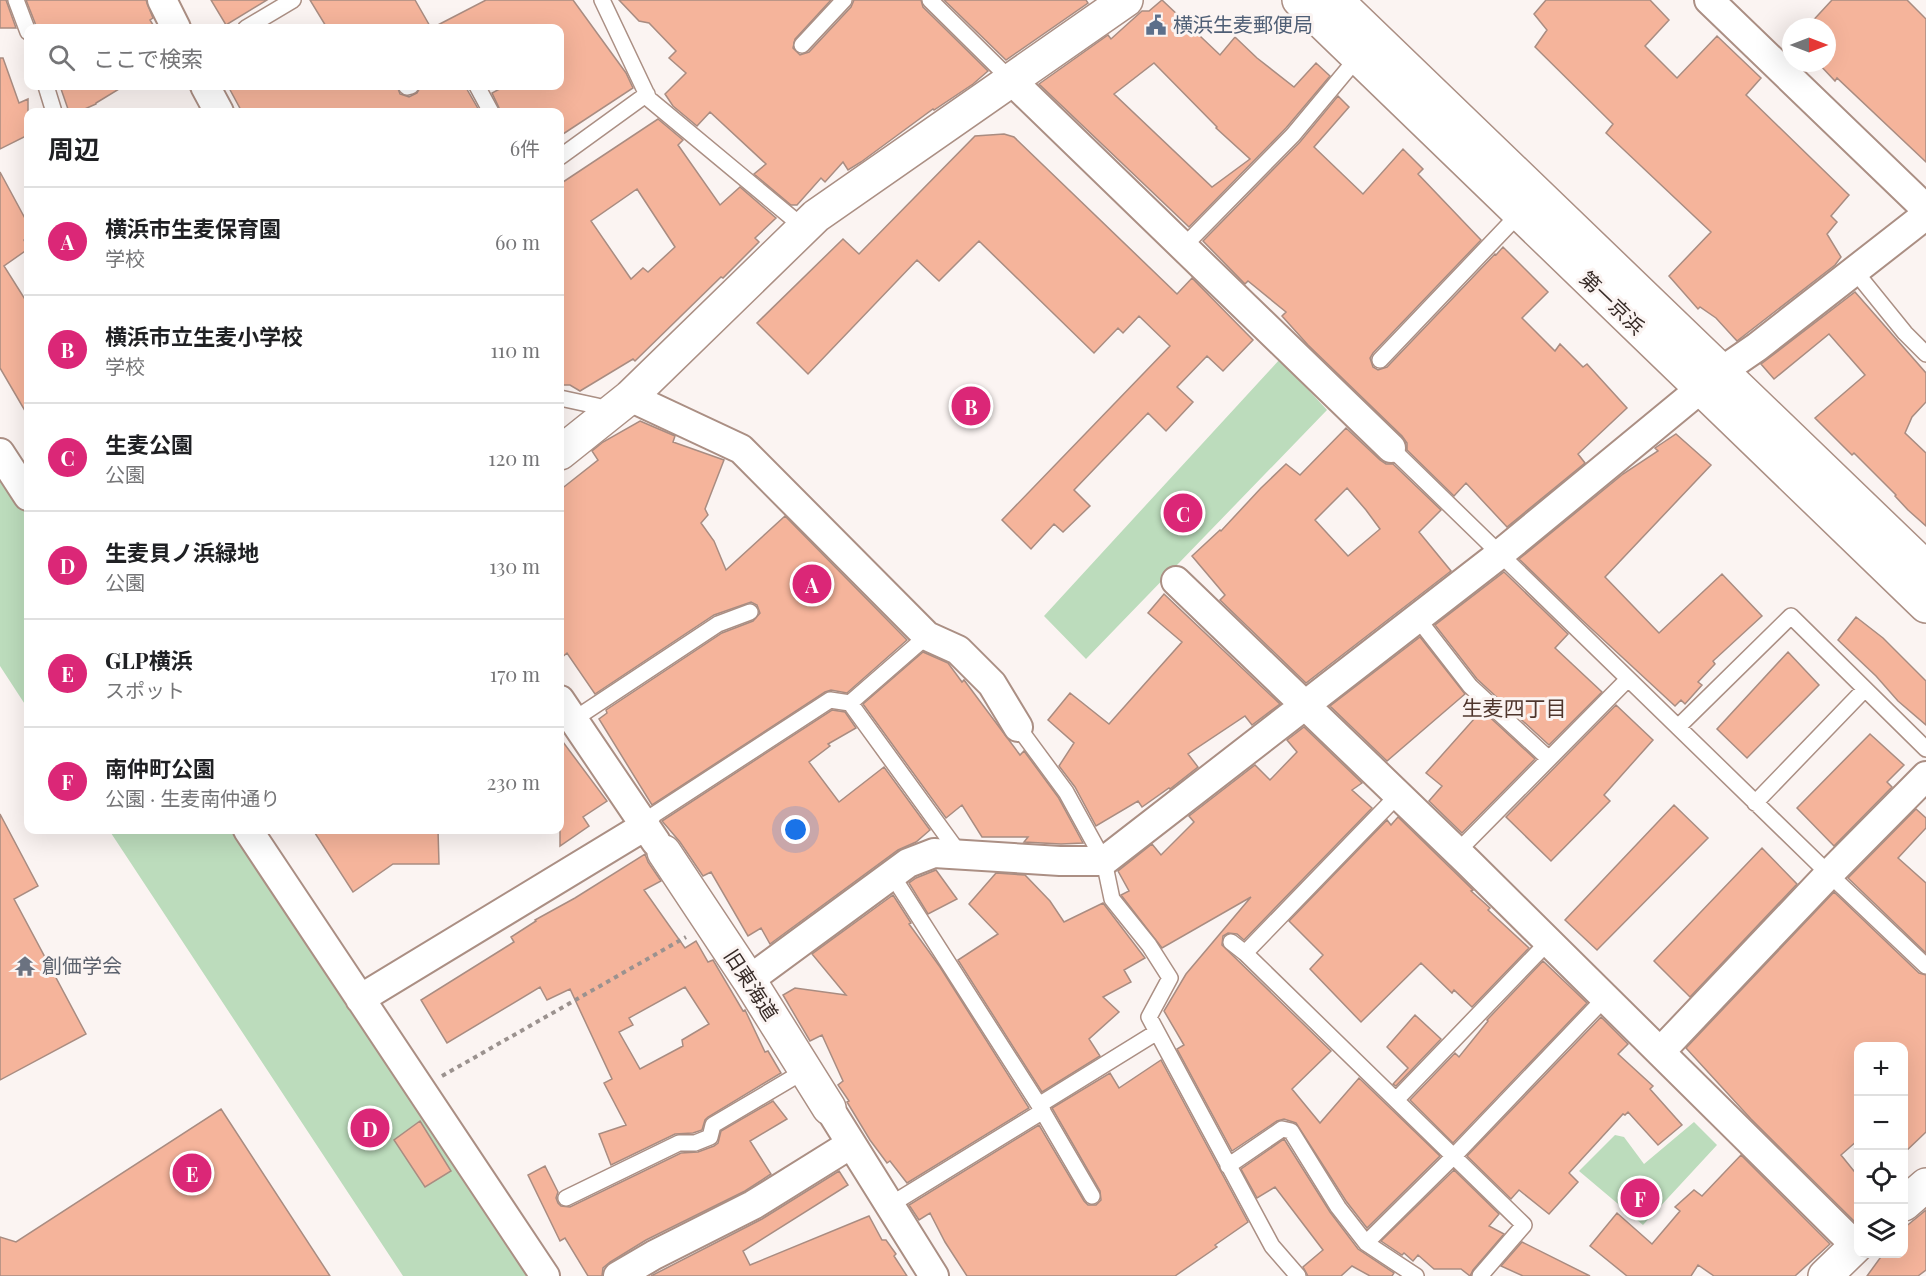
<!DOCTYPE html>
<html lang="ja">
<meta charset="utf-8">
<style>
:root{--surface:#fff;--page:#f2f2f2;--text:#202124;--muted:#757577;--line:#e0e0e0;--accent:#db2777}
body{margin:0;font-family:"Playfair Display","Noto Sans JP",serif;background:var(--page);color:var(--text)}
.controls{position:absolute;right:18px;bottom:18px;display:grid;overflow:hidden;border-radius:12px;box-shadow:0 6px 24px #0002}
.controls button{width:54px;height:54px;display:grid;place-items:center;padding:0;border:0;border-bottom:2px solid var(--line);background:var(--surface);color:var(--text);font:30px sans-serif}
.compass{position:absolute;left:1782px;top:18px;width:54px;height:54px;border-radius:50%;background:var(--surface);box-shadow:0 6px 24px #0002;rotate:90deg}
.you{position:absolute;left:796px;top:830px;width:21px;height:21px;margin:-15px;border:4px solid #fff;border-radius:50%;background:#1a73e8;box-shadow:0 0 0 9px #1a73e833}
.badge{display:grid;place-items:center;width:39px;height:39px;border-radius:50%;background:var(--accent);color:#fff;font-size:20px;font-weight:700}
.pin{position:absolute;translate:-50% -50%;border:3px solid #fff;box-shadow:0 2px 6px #0006}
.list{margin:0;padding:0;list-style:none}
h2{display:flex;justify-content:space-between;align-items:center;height:78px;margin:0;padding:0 24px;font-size:26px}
h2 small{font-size:20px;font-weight:400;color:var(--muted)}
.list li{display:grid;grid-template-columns:39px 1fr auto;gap:18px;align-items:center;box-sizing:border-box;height:108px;padding:0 24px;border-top:2px solid var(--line)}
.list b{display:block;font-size:22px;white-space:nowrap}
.list p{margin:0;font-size:20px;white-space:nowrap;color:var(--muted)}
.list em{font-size:20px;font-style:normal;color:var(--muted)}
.icon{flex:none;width:33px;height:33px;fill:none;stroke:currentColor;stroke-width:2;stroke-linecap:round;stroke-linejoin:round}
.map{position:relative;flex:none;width:1926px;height:1276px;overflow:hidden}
.search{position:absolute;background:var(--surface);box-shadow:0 6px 24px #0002;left:24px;top:24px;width:540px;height:66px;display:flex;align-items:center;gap:15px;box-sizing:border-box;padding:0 21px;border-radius:12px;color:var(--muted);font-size:22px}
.panel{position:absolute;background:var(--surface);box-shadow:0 6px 24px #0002;left:24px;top:108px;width:540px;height:726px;border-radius:12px}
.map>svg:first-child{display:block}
.green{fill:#bcdcbc}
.building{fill:#f5b49b;stroke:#a98c81;stroke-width:1.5;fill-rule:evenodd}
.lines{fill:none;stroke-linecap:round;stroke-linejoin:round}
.service-casing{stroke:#ab8f84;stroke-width:18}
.minor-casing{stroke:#ab8f84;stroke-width:32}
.tertiary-casing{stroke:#ab8f84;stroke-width:36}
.trunk-casing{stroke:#ab8f84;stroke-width:36}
.path{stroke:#9b928f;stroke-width:4;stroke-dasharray:4.5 4.5;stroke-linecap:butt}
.service{stroke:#fff;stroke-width:15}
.minor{stroke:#fff;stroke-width:28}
.tertiary{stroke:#fff;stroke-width:33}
.trunk{stroke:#fff;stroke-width:33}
.labels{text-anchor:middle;stroke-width:6;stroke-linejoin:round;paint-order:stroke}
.service-label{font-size:20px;fill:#4e5e75;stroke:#fbf4f2;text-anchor:start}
.street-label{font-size:20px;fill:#362a26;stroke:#fbf4f2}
.worship-label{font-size:20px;fill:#5b616d;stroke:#fbf4f2;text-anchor:start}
.neighbourhood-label{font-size:21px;fill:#4f362d;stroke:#fbf4f2}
</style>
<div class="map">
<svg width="1926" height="1276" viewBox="0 0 1926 1276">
<rect width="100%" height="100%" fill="#fbf4f2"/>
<path class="green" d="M1280 359 1327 410 1086 659 1044 616Z
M0 473 28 516V709L0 666Z
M109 830H236L532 1276H403Z
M1694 1122 1717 1145 1643 1225 1579 1171 1615 1135 1624 1137 1644 1164Z"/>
<path class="building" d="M0 0H6L16 28H0Z
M26 0H146L153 18 150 20 155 28H37Z
M211 0H267L226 25Z
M310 0H415L431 28H327Z
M486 0H573L626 73 633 88 560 136V112H501L492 93 505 86H560V28H432Z
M619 0H831L795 39 793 48 800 55 809 52 851 7 854 0H921L923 7 988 71 973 84 934 110 933 109 861 162 848 170 843 162 825 182 821 178 797 205H791L754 174 766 164 710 112 697 126 673 106 665 94 686 73 669 58 676 51 649 23 639 21Z
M944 0H1086L1088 3 1006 60Z
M1162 0 1220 55 1235 37 1257 58 1294 87 1316 63 1330 76 1286 128 1189 227 1039 84 1108 35 1111 39 1142 11H1149ZM1154 63 1217 127 1216 128 1250 159 1212 187 1114 94Z
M1546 0H1650L1669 20 1645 46 1677 78 1717 36 1761 78 1746 95 1849 195 1831 216 1837 222 1827 234 1841 257 1835 265 1737 341 1716 318 1700 307 1698 309 1669 276 1711 232 1606 133 1613 124 1535 47 1547 30 1534 14Z
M1832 0H1907L1926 19V162L1837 78 1835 81 1818 63H1827V27H1807Z
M0 58H3L19 103 28 99V135L0 149Z
M60 86H124L96 103V104L78 112H69Z
M228 86H397L400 94 409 97 417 93 421 86H465L480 112H242Z
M1338 96 1349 107 1314 147 1363 194 1403 149 1423 169 1418 174 1481 240 1373 353 1370 358 1373 367 1378 370 1387 367 1495 254 1496 255 1503 247 1548 292 1522 318 1555 351 1560 344 1583 367 1587 364 1627 408 1578 454 1585 463 1507 527 1466 483 1454 496 1407 450V443L1402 436 1308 345 1282 316 1286 312 1248 281 1245 284 1203 241 1300 142Z
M658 119 683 140 678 145 720 205 740 187 776 218 755 238 759 242 723 278 721 277 635 361 633 359 580 391 570 385H560V184ZM637 189 675 247 648 272 643 268 631 279 591 221Z
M1004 134 1014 137 1177 294 1192 278 1253 340 1223 371 1207 356 1177 387 1193 402 1166 431 1148 413 1074 490 1090 506 1063 532 1054 524 1031 549 1002 520 1170 346 1139 316 1123 333 1118 328 1094 353 979 241 939 281 917 260 808 374 757 323 843 239 859 254 975 136Z
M0 172 28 224V237L24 240 28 249 4 266 28 304V416L0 368Z
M1855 292 1926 373V402L1912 417 1905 433 1926 453V526L1908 510 1895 496 1896 495 1854 453 1852 455 1815 418 1865 375 1829 334 1774 379 1761 364Z
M640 421 675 436 673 442 724 460 705 509 708 515 701 523 714 541 726 570 785 516 907 640 847 693 831 690 825 692 652 805 599 719 607 713 606 710 722 633 753 621 760 613 757 605 751 602 714 615 595 694 567 653 560 659V490L598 460 592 451 603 442Z
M1346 428 1380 460 1386 464H1393L1441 510 1419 532 1451 571 1306 683 1220 600 1225 595 1192 556 1220 530 1221 531 1261 488 1286 464 1300 475ZM1347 488 1366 510 1380 529 1348 556 1315 520Z
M1676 434 1711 465 1605 577 1659 633 1722 574 1762 616 1713 661 1715 664 1698 682 1702 685 1685 704 1681 700 1675 706 1582 620 1519 559 1623 474 1658 451 1655 448Z
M1504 572 1568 634 1555 648 1602 692 1549 745 1477 679 1435 625Z
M1164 594 1280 704 1252 725 1245 716 1188 754 1198 767 1170 789 1169 788 1142 807 1138 801 1096 826 1075 787 1059 766 1074 743 1048 720 1070 693 1109 724 1182 642 1148 613Z
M1856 617 1883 638 1926 681V725L1898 701 1876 676 1838 640Z
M1420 637 1465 694 1387 761 1330 706Z
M923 652 948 663 962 682 964 680 1020 755 1024 751 1058 797 1083 843 1061 844 1024 842 1028 837H982L962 805 946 818 863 704Z
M1788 652 1819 685 1747 758 1717 729Z
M1616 705 1653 740 1604 795 1610 801 1551 861 1506 817Z
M832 710 845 712 856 728 828 744 830 746 809 762 839 802 884 767 930 830 916 842 898 850 770 944 761 928 748 936 711 872 703 876 680 842 662 821Z
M1482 710 1535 759 1462 833 1429 801 1442 786 1426 773Z
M1304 727 1362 783 1352 790 1372 808 1244 940 1237 934 1228 933 1223 936 1222 945 1331 1051 1292 1089 1320 1123 1359 1078 1440 1156 1367 1228 1346 1201 1296 1123 1284 1119 1277 1121 1232 1151 1177 1049 1184 1045 1164 1011 1186 974 1251 897 1162 948 1121 895 1129 891 1118 871 1152 844 1161 855 1194 822 1189 816 1255 765 1270 780 1297 752 1287 740Z
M1870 734 1904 765 1887 782 1892 787 1834 846 1797 808Z
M560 738 607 801 583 817 589 826 560 846Z
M1674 805 1708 838 1597 950 1565 920Z
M1916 809 1926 818V828L1898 858 1926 883V953L1848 878Z
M0 814 38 886 14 899 86 1034 0 1080Z
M1398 817 1473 890 1471 891 1490 908 1488 910 1529 948 1472 1007 1454 990 1452 993 1421 963 1361 1022 1310 969 1323 955 1289 921 1387 820 1391 825Z
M313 830H438L439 864H393L353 892Z
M1762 848 1797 884 1690 997 1654 961Z
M645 854 648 862 661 881 644 890 685 948 696 941 708 962 713 960 743 1011 745 1010 765 1052 768 1051 781 1073 708 1117 705 1120 702 1130 693 1133 675 1134 611 1165 599 1134 626 1125 604 1083 612 1079 570 989 547 1000 540 987 447 1043 421 1000 514 942 511 937 536 921 535 920 575 898ZM685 987 709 1024 682 1040 683 1046 640 1069 619 1032 633 1025 629 1018Z
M936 870 957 899 928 914 909 883 916 878Z
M996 873 1025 875 1050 901 1064 922 1103 903 1145 958 1124 970 1131 982 1103 997 1119 1012 1089 1039 1100 1056 1042 1092 958 960 998 934 969 904Z
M1834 892 1919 973 1926 975V1132L1904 1153V1047H1858V1140L1841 1155 1858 1176V1222L1856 1223 1751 1119 1686 1048Z
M893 895 911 923 909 924 940 967 1029 1108 907 1183 890 1161 887 1163 870 1140 847 1102 849 1101 838 1085 843 1081 822 1035 810 1041 783 995 795 988 846 995 812 954Z
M1543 961 1587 1003 1453 1143 1410 1100 1455 1053 1459 1057 1488 1021 1487 1020Z
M1415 1015 1441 1039 1396 1086 1393 1084 1408 1068 1387 1047Z
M1601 1017 1628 1044 1618 1054 1653 1086 1650 1089 1682 1125 1658 1145 1628 1112 1625 1115 1623 1114 1569 1173 1578 1182 1549 1214 1519 1190 1511 1199 1467 1156Z
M1161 1060 1248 1222 1215 1245 1217 1247 1175 1276H967L945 1242 930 1213 919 1220 909 1205 1039 1125 1084 1201 1088 1205H1096L1101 1200 1100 1191 1052 1108 1110 1073 1119 1088Z
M773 1101 787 1119 750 1141 771 1174 745 1191 646 1240 610 1262 603 1268 602 1276H588L565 1238 560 1241 528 1175 545 1166 558 1192 556 1198 558 1203 561 1206 570 1207 681 1153 698 1152 714 1146 718 1143 721 1131Z
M221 1109 330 1276H0V1237L16 1242Z
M420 1121 451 1171 425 1187 394 1140Z
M1284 1139 1330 1212 1358 1249 1394 1273 1392 1276H1370L1352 1266 1341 1276H1308L1303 1267 1323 1250 1275 1187 1257 1198 1241 1169Z
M1741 1155 1830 1244 1795 1276H1714L1698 1265 1691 1276H1627L1590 1246 1617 1213 1652 1244 1680 1211 1675 1207 1694 1190 1702 1196Z
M1454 1170 1499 1214 1489 1226 1504 1234 1473 1270 1470 1276 1461 1269H1434L1418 1255 1413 1261 1404 1253 1402 1255 1381 1241Z
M839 1171 848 1185 743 1251 750 1265 869 1216 882 1240H886L896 1254 894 1256 907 1276H651L762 1219Z
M1926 1210V1270L1918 1276H1867L1883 1254H1904V1228Z
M1522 1242 1590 1276H1523L1501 1266Z"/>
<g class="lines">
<g class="service-casing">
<path id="service" d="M16 0 28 32
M602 0 649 99 803 227
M930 0 1011 80
M246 28 293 0
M802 45 844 0
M46 86 54 112
M406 86 407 87 411 86
M477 86 491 112
M560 157 647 94
M1183 247 1293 135 1358 57
M1854 270 1905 333 1926 354
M1380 360 1520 213
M560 398 597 406 609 415
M1391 448 1829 874 1926 966
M1418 619 1470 686 1549 759
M850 703 927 636
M573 720 718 624 750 612
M1018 727 1066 792 1104 861 1112 899 1149 945 1170 978 1149 1017 1272 1246 1298 1276
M1678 727 1791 616 1926 749
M1755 803 1865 689
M645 826 655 814 830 700 850 703 959 853
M1457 852 1628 679
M892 875 1039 1105 1092 1196
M1231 942 1245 953 1524 1225 1480 1276
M1245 953 1398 795
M1396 1100 1548 942
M1039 1105 1157 1032
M1228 1166 1282 1129 1291 1131 1338 1207 1366 1243 1416 1276
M566 1198 679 1143H695L710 1137 713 1125 806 1070
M890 1205 1043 1111
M1366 1243 1454 1156 1605 998"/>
</g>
<g class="minor-casing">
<path id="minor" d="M162 0 176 28
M1709 0 1926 209
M1011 80 1391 448
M205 86 219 112
M630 397 741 449 927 636 958 650 992 684 1018 727
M0 453 28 496
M1176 581 1468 862 1856 1246
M560 700 656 842
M248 830 545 1276
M749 980 908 863 934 853 1060 861H1104L1500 554 1722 371 1757 347 1926 215
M360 999 645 826
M1660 1052 1829 874 1926 776
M829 1108 934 1276
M618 1276 654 1255 753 1205 851 1144"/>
</g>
<g class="tertiary-casing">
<path id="tertiary" d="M560 453 630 397 816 216 1126 0
M664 852 749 980 829 1108
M1904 1204 1926 1185
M1825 1276 1858 1244"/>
</g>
<g class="trunk-casing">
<path id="trunk" d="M1299 0 1926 606
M1336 0 1926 568"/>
</g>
<path class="path" d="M442 1076 686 937"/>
<use href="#service" class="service"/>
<use href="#minor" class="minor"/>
<use href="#tertiary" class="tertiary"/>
<use href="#trunk" class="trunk"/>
</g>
<defs>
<g id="civic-bare" transform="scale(1.62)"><path d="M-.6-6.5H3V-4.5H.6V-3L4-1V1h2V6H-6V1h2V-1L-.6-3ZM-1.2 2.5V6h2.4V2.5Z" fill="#5c6f8a" stroke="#fbf4f2" stroke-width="2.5" paint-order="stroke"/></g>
<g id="temple-bare" transform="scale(1.62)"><path d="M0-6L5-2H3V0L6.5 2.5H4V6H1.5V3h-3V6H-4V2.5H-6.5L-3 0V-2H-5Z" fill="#6b7280" stroke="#fbf4f2" stroke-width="2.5" paint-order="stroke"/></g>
</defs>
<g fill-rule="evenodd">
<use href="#civic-bare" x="1156" y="25"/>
<use href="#temple-bare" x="25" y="966"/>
</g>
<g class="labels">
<g class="service-label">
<text x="1173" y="32">横浜生麦郵便局</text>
</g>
<g class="street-label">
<text transform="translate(1612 303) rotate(44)" y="7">第一京浜</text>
<text transform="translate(751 985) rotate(57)" y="7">旧東海道</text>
</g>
<g class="worship-label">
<text x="42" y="973">創価学会</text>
</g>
<g class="neighbourhood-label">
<text x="1514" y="716">生麦四丁目</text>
</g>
</g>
</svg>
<div class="controls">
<button>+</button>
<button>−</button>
<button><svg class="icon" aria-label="locate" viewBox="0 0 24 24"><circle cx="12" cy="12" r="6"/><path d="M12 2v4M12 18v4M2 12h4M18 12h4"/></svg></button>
<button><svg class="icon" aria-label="layers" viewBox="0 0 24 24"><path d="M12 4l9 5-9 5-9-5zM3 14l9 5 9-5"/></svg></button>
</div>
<svg class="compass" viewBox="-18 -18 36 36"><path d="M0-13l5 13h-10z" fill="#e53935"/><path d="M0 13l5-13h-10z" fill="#757577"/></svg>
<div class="you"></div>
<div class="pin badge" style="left:812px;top:584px">A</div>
<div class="pin badge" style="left:971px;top:406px">B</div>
<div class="pin badge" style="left:1183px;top:513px">C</div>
<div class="pin badge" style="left:370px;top:1128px">D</div>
<div class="pin badge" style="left:192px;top:1173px">E</div>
<div class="pin badge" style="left:1640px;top:1198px">F</div>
<div class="search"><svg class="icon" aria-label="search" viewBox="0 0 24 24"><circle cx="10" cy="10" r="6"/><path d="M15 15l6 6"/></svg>ここで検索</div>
<section class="panel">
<h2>周辺<small>6件</small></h2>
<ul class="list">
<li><span class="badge">A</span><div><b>横浜市生麦保育園</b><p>学校</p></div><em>60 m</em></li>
<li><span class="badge">B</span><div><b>横浜市立生麦小学校</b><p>学校</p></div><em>110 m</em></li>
<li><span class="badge">C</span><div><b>生麦公園</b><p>公園</p></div><em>120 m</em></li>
<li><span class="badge">D</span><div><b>生麦貝ノ浜緑地</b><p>公園</p></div><em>130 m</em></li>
<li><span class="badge">E</span><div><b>GLP横浜</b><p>スポット</p></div><em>170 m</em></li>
<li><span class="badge">F</span><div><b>南仲町公園</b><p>公園 · 生麦南仲通り</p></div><em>230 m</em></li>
</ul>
</section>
</div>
